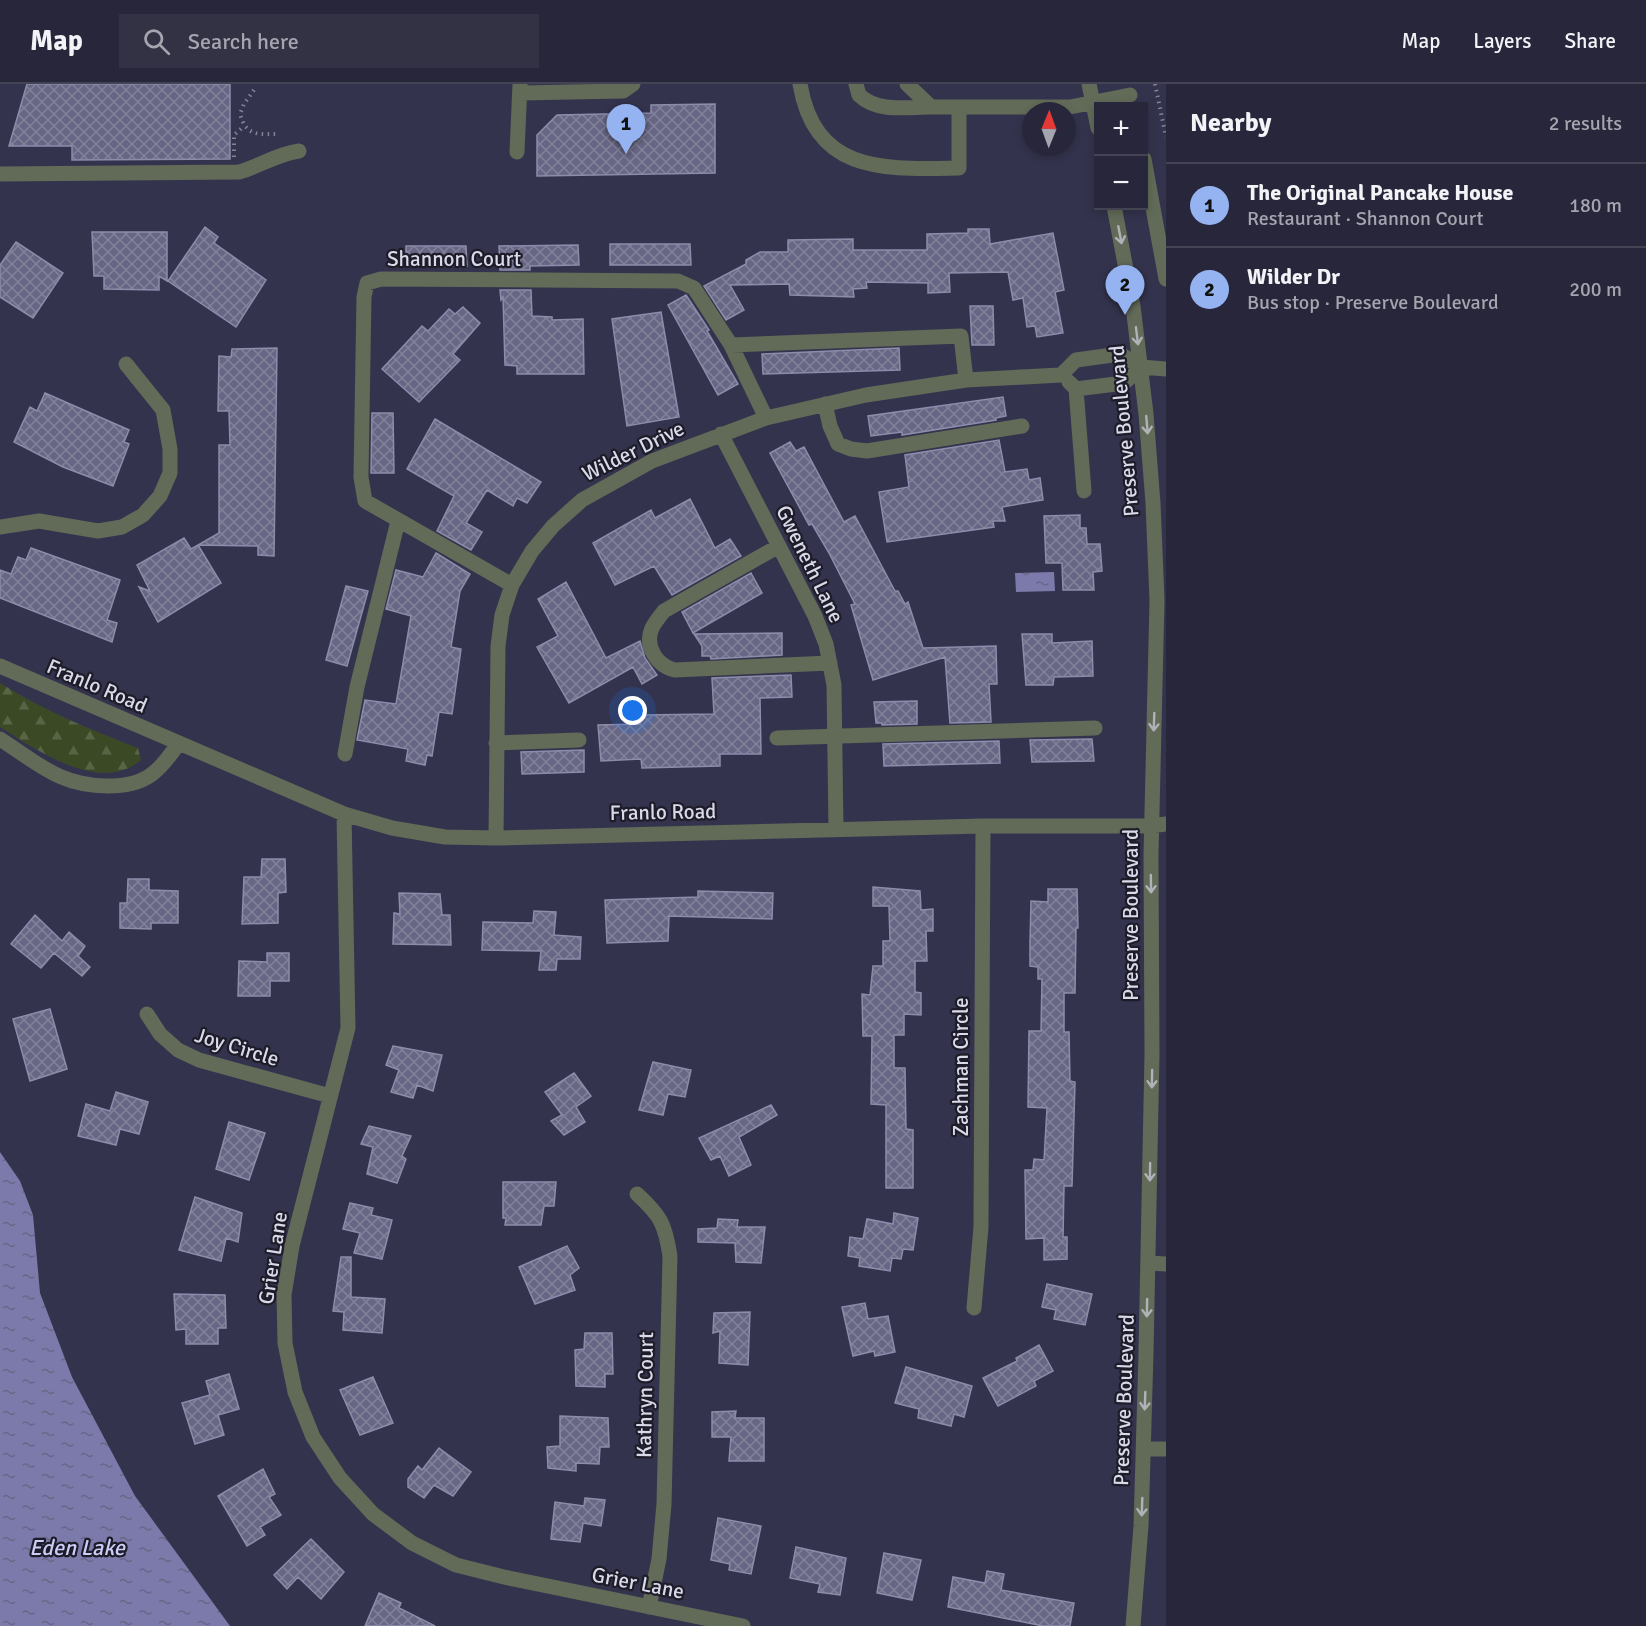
<!DOCTYPE html>
<meta charset="utf-8">
<style>
:root{--surface:#27263a;--page:#333245;--text:#f1f3f6;--muted:#a4a5af;--line:#434354;--accent:#95b2f1}
body{margin:0;font-family:Signika,sans-serif;background:var(--page);color:var(--text)}
.controls{position:absolute;right:18px;top:18px;display:grid;overflow:hidden;border-radius:0px;box-shadow:0 3px 9px #0003}
.controls button{width:54px;height:54px;display:grid;place-items:center;padding:0;border:0;border-bottom:2px solid var(--line);background:var(--surface);color:var(--text);font:30px sans-serif}
.compass{position:absolute;left:1022px;top:18px;width:54px;height:54px;border-radius:50%;background:var(--surface);box-shadow:0 3px 9px #0003;rotate:1deg}
.you{position:absolute;left:633px;top:627px;width:21px;height:21px;margin:-15px;border:4px solid #fff;border-radius:50%;background:#1a73e8;box-shadow:0 0 0 9px #1a73e833}
.badge{display:grid;place-items:center;width:39px;height:39px;border-radius:50%;background:var(--accent);color:#111;font-size:20px;font-weight:700}
.pin{position:absolute;translate:-50% -50px;filter:drop-shadow(0 2px 3px #0008)}
.pin::after{content:'';position:absolute;top:32px;width:21px;height:18px;background:inherit;clip-path:polygon(0 0,100% 0,50% 100%)}
.list{margin:0;padding:0;list-style:none}
h2{display:flex;justify-content:space-between;align-items:center;height:78px;margin:0;padding:0 24px;font-size:26px}
h2 small{font-size:20px;font-weight:400;color:var(--muted)}
.list li{display:grid;grid-template-columns:39px 1fr auto;gap:18px;align-items:center;box-sizing:border-box;height:84px;padding:0 24px;border-top:2px solid var(--line)}
.list b{display:block;font-size:22px;white-space:nowrap}
.list p{margin:0;font-size:20px;white-space:nowrap;color:var(--muted)}
.list em{font-size:20px;font-style:normal;color:var(--muted)}
.icon{flex:none;width:33px;height:33px;fill:none;stroke:currentColor;stroke-width:2;stroke-linecap:round;stroke-linejoin:round}
.map{position:relative;flex:none;width:1166px;height:1542px;overflow:hidden}
header{display:flex;align-items:center;gap:36px;box-sizing:border-box;height:84px;padding:0 30px;background:var(--surface);border-bottom:2px solid var(--line)}
header strong{font-size:28px}
nav{display:flex;gap:33px;margin-inline-start:auto;font-size:21px}
.search{width:420px;height:54px;background:var(--page);display:flex;align-items:center;gap:15px;box-sizing:border-box;padding:0 21px;border-radius:0px;color:var(--muted);font-size:22px}
main{display:flex}
aside{flex:1;background:var(--surface)}
.map>svg:first-child{display:block}
.forest{fill:url(#forest-firs)}
.water{fill:url(#water-ripples)}
.building{fill:url(#building-cross-hatch);stroke:#8c8cab;stroke-width:1.5}
.lines{fill:none;stroke-linecap:round;stroke-linejoin:round}
.path{stroke:#838398;stroke-width:4;stroke-dasharray:1.5 4.5;stroke-linecap:butt}
.minor{stroke:#626b58;stroke-width:15}
.oneway{stroke:#afb2b6}
.labels{text-anchor:middle;stroke-width:4.5;stroke-linejoin:round;paint-order:stroke}
.street-label{font-size:21px;fill:#d8d9e9;stroke:#1d1c28}
.water-label{font-size:22px;font-style:italic;fill:#ccccf8;stroke:#1d1c28}
</style>
<header>
<strong>Map</strong>
<div class="search"><svg class="icon" aria-label="search" viewBox="0 0 24 24"><circle cx="10" cy="10" r="6"/><path d="M15 15l6 6"/></svg>Search here</div>
<nav><a>Map</a><a>Layers</a><a>Share</a></nav>
</header>
<main>
<div class="map">
<svg width="1166" height="1542" viewBox="0 0 1166 1542">
<defs>
<pattern id="forest-firs" width="22" height="20" patternUnits="userSpaceOnUse" patternTransform="scale(1.5)"><rect width="22" height="20" fill="#3b4a25"/><path d="M5 1l3.5 6h-7zM16 11l3.5 6h-7z" fill="#576445"/></pattern>
<pattern id="water-ripples" width="26" height="14" patternUnits="userSpaceOnUse" patternTransform="scale(1.5)"><rect width="26" height="14" fill="#7c7aaa"/><path d="M2 4q2-2 4 0t4 0M15 11q2-2 4 0t4 0" fill="none" stroke="#676687"/></pattern>
<pattern id="building-cross-hatch" width="8" height="8" patternUnits="userSpaceOnUse" patternTransform="scale(1.5)"><rect width="8" height="8" fill="#676684"/><path d="M0 0l8 8M0 8l8-8" fill="none" stroke="#83829b"/></pattern>
</defs>
<rect width="100%" height="100%" fill="#34334d"/>
<path class="forest" d="M0 599C43 626 91 646 138 664L141 676C101 711 36 666 0 643Z"/>
<path class="water" d="M1054 488 1055 507 1016 508 1015 489Z
M0 1068 20 1097 33 1131 40 1209 72 1293 135 1412 230 1542H0Z"/>
<path class="building" d="M27 0H230V75L72 76V62H9Z
M715 20V89L537 92V51L557 31 651 29V21Z
M205 143 218 153 214 159 266 196 236 243 168 197Z
M968 145H989L990 160 1053 149 1064 206 1055 208 1063 249 1037 253 1035 242 1027 243 1023 214 1013 216 1008 188 949 189 950 208 928 209V199L866 198 867 204 853 205 854 213 790 211 789 200 730 201 744 226 726 236 704 202 746 180V176L760 168H788V156L853 155V166H927V150L968 149Z
M92 148H167V197L159 192V206L104 205V192H94Z
M16 158 63 189 33 234 0 213V181Z
M610 160H690L691 181H610Z
M578 161 579 181 530 182V186H500L499 162Z
M406 162H466L467 182H406Z
M500 206H531L532 232 552 233V236L583 235 584 290H517V282L505 281 503 213 501 216Z
M686 211 709 246 707 247 738 300 718 311 668 221Z
M970 222H993L994 261H972Z
M463 223 480 239 453 270 460 276 419 318 382 285 422 242 428 247 449 225 455 230Z
M661 228 679 333 627 342 612 235Z
M277 264 274 472 258 471V462L198 461 219 449V361H230L229 327H218L219 272 231 273 232 265Z
M899 264 900 286 763 290 762 270Z
M45 309 129 346 124 358 129 360 113 402 63 383 14 358 30 323 37 327Z
M1003 313 1006 332 996 334V336L902 351V348L871 352 868 332Z
M372 329H393L394 389H371Z
M435 335 541 398 527 419 517 414 513 422 487 406 466 439 482 448 471 466 437 447 454 412 407 385Z
M999 356 1005 388 1027 385 1029 396 1040 394 1043 416 1002 423 1005 437H993L994 443 887 458 879 408 909 403 905 371Z
M790 358 796 367 804 363 844 438 855 432 895 507H898L905 520 908 518 923 564 996 562 997 600H989L991 638 950 639 945 573 873 596 851 521 855 520 829 469 812 440 809 441 770 369Z
M690 415 715 464 730 455 741 472 672 511 654 482 615 501 593 459 651 426 655 434Z
M1080 431V444H1086L1087 460H1100L1102 487 1093 488 1094 506H1063L1062 479H1046L1044 432Z
M184 454 191 465 198 461 221 499 158 538 139 503 150 507 137 481Z
M31 464 120 496 107 536 117 539 112 558 0 514V486L11 490 18 473 26 476Z
M436 469 470 490 460 507 451 563 461 565 452 630 439 628 432 672 427 671 425 681 406 677 408 665 357 656 365 616 396 620 411 532 386 525 396 486 423 493Z
M751 489 762 509 693 549 682 528Z
M566 498 606 574 640 557 645 574 657 591 642 600 633 583 569 619 537 563 558 552 538 515Z
M346 502 368 507 347 582 326 576Z
M782 549V571L711 575 710 572H702V562L694 550Z
M1022 550H1052V559L1092 557 1093 592 1054 593 1053 601H1026Z
M791 591 792 613 760 614 761 670H720V682L642 684 641 675 601 677 598 641 640 640V631L714 630 712 594Z
M917 617V640L882 641V639H876L874 618Z
M1092 655 1094 677 1032 678 1030 656Z
M999 657 1000 679 884 682 883 660Z
M584 666V688L522 690 521 668Z
M262 775H285L286 808 278 809V839L242 840 244 793H261Z
M128 795H149V806L178 807V839H151V845L120 844V819H127Z
M873 803 920 807 921 826 933 825V847H926L927 877H915V908L921 909V931L904 930V951H894V984H905L906 1045 913 1046V1104H886V1021L871 1020 872 952H863L862 910 870 911 873 882H883V857H890L889 822H873Z
M1048 805H1077L1078 844H1076L1075 909H1064V948H1069L1070 997 1075 998 1072 1102H1064L1063 1153H1067V1175L1044 1176V1154L1026 1155 1025 1086H1033L1034 1075 1044 1076 1047 1024 1028 1023 1029 947H1041L1042 895H1038V883L1030 882V859L1031 817 1048 818Z
M698 807 773 809 772 835 669 832 668 857 607 859 605 816 698 813Z
M399 809 440 810 442 831H450L451 861 393 860 394 829 400 830Z
M534 827 556 828 554 851 581 853 580 875H557L556 886H539L541 867 482 866 483 838 533 839Z
M35 831 62 857 69 848 85 862 78 872 90 883 82 892 54 869 41 884 11 860Z
M267 869H289V897H270V912H238L239 877 267 878Z
M50 925 67 985 30 997 13 935Z
M393 962 442 971 433 1007 417 1001 413 1014 391 1008 399 986 386 981Z
M653 978 691 986 685 1013 668 1010 663 1031 639 1026Z
M574 989 591 1012 576 1023 585 1038 564 1051 551 1037 562 1031 545 1008Z
M116 1008 148 1018 139 1050 120 1045 116 1061 78 1052 86 1020 110 1027Z
M771 1021 777 1031 739 1053 751 1081 729 1092 720 1072 711 1076 699 1054Z
M229 1038 265 1049 249 1096 216 1085Z
M369 1042 411 1052 402 1072 406 1075 397 1099 367 1090 373 1063 361 1060Z
M503 1098H556L554 1122H544L541 1141H505L506 1134H503Z
M195 1113 242 1129 238 1158 226 1154 221 1177 179 1166Z
M350 1119 373 1124 371 1131 392 1136 382 1175 354 1169 360 1149 343 1145Z
M894 1129 918 1134 913 1166 903 1165 901 1175 892 1174 890 1187 859 1182 860 1174 848 1172 850 1153 863 1155 867 1135 893 1140Z
M718 1135 738 1136 737 1143H765L761 1179 736 1178 735 1159 698 1158V1145L717 1144Z
M567 1162 579 1184 570 1191 575 1206 535 1220 519 1183Z
M341 1173H351V1213L385 1215 382 1249 343 1246 344 1228 333 1227Z
M1047 1200 1092 1210 1085 1241 1054 1235 1056 1226 1042 1223Z
M174 1210 225 1211 226 1244H218V1260H186V1245L176 1246Z
M865 1219 868 1235 888 1232 895 1268 875 1272 874 1267 853 1272 842 1223Z
M750 1228 748 1281 719 1279 720 1247 713 1249 714 1229Z
M585 1249H612L613 1290H605V1303L576 1302 575 1266 584 1265Z
M1039 1261 1053 1287 1034 1297 1036 1302 998 1322 983 1294 1017 1277 1016 1274Z
M906 1283 972 1302 964 1333 954 1330 951 1342 918 1334 919 1325 895 1319Z
M229 1290 239 1325 218 1331 224 1351 195 1360 182 1319 210 1311 206 1297Z
M373 1293 393 1339 360 1351 340 1306Z
M736 1327 735 1334H764V1377H729L731 1353H712V1328Z
M560 1332 608 1334 609 1363H600L599 1380 576 1379V1387L548 1384 547 1363 560 1362Z
M439 1364 471 1388 453 1412 434 1401 424 1414 408 1403V1395L418 1382 422 1386Z
M263 1385 275 1410 269 1413 281 1431 260 1443 265 1451 247 1462 218 1412Z
M585 1414 605 1416 601 1442 583 1439 580 1458 551 1455 555 1418 584 1422Z
M718 1434 761 1442 751 1490 729 1486 730 1480 711 1476Z
M311 1455 344 1488 321 1515 298 1493 287 1505 274 1491Z
M796 1463 846 1474 840 1511 818 1508 820 1500 790 1494Z
M884 1469 921 1476 912 1516 877 1509Z
M987 1487 1004 1490 1001 1506 1074 1519 1070 1542H1043L948 1523 953 1493 985 1499Z
M379 1509 401 1519 399 1524 435 1542H365Z"/>
<g class="lines">
<path class="path" d="M1155 0 1166 53
M254 6 244 20 240 30C247 53 258 50 279 50
M234 73V51L244 42"/>
<path class="minor" d="M800 0C815 91 887 85 959 84V24
M856 0 859 11C878 29 907 23 931 23
M907 0 931 23H1070L1130 11
M1089 0 1098 44
M520 9 623 7 633 0
M517 68 520 0
M1144 75 1166 195
M0 90 239 88C260 82 277 70 299 67
M1114 122 1133 222 1146 330 1153 419 1157 516 1151 771 1152 970 1146 1269 1141 1442 1133 1542
M731 261 961 252 966 296
M1069 298 1076 305 1124 299 1141 283
M1076 305 1084 407
M825 320 830 342 838 360 851 365 867 367 1022 342
M721 350 815 532 826 560 834 601 836 745
M0 443 39 437 98 447 122 443 143 431 160 412 170 389V365L163 326 126 280
M779 462 664 527C660 532 655 538 652 544 644 562 657 582 675 586L830 579
M512 501 365 417 361 393 364 213 367 199 381 195 678 197 694 204 731 261 766 334
M0 582 344 730 392 744 445 753 496 754 983 742H1151L1166 740
M777 654 1095 644
M0 655C39 680 60 702 108 702 147 702 158 688 179 659
M496 659 579 656
M345 670 357 603 398 437
M344 730 348 944 292 1162 284 1211 285 1259 295 1308 313 1353 340 1394 373 1430 412 1459 456 1481 504 1493 743 1542
M496 754 498 562 502 531 512 501 532 467 553 442 582 416 652 377 766 334 866 311 966 296 1061 291 1076 276 1120 270 1141 283 1166 285
M147 930 160 950 178 966 199 976 330 1012
M637 1110C661 1132 665 1140 670 1172L664 1420 659 1475 649 1523
M1148 1179 1166 1180
M974 1224 981 1143 983 742
M1144 1365H1166"/>
</g>
<defs><path id="oneway-shaft" d="M-6 0H5M1.5-3L5.5 0L1.5 3" fill="none" stroke-width="1.6" stroke-linecap="round" stroke-linejoin="round" transform="scale(1.5)"/></defs>
<g class="oneway">
<use href="#oneway-shaft" transform="translate(1120 151) rotate(79)"/>
<use href="#oneway-shaft" transform="translate(1137 252) rotate(83)"/>
<use href="#oneway-shaft" transform="translate(1147 341) rotate(85)"/>
<use href="#oneway-shaft" transform="translate(1154 638) rotate(92)"/>
<use href="#oneway-shaft" transform="translate(1151 800) rotate(89)"/>
<use href="#oneway-shaft" transform="translate(1152 995) rotate(91)"/>
<use href="#oneway-shaft" transform="translate(1150 1088) rotate(91)"/>
<use href="#oneway-shaft" transform="translate(1147 1224) rotate(91)"/>
<use href="#oneway-shaft" transform="translate(1145 1317) rotate(92)"/>
<use href="#oneway-shaft" transform="translate(1142 1423) rotate(92)"/>
</g>
<g class="labels">
<g class="street-label">
<text x="454" y="182">Shannon Court</text>
<text transform="translate(1124 347) rotate(-95)" y="7">Preserve Boulevard</text>
<text transform="translate(633 367) rotate(-26)" y="7">Wilder Drive</text>
<text transform="translate(810 480) rotate(64)" y="7">Gweneth Lane</text>
<text transform="translate(97 602) rotate(23)" y="7">Franlo Road</text>
<text transform="translate(663 728) rotate(-1)" y="7">Franlo Road</text>
<text transform="translate(1131 831) rotate(-90)" y="7">Preserve Boulevard</text>
<text transform="translate(237 963) rotate(17)" y="7">Joy Circle</text>
<text transform="translate(961 983) rotate(-90)" y="7">Zachman Circle</text>
<text transform="translate(273 1174) rotate(-81)" y="7">Grier Lane</text>
<text transform="translate(645 1311) rotate(-89)" y="7">Kathryn Court</text>
<text transform="translate(1124 1316) rotate(-88)" y="7">Preserve Boulevard</text>
<text transform="translate(638 1499) rotate(11)" y="7">Grier Lane</text>
</g>
<g class="water-label">
<text x="77" y="1471">Eden Lake</text>
</g>
</g>
</svg>
<div class="controls">
<button>+</button>
<button>−</button>
</div>
<svg class="compass" viewBox="-18 -18 36 36"><path d="M0-13l5 13h-10z" fill="#e53935"/><path d="M0 13l5-13h-10z" fill="#a4a5af"/></svg>
<div class="you"></div>
<div class="pin badge" style="left:626px;top:70px">1</div>
<div class="pin badge" style="left:1125px;top:231px">2</div>
</div>
<aside>
<h2>Nearby<small>2 results</small></h2>
<ul class="list">
<li><span class="badge">1</span><div><b>The Original Pancake House</b><p>Restaurant · Shannon Court</p></div><em>180 m</em></li>
<li><span class="badge">2</span><div><b>Wilder Dr</b><p>Bus stop · Preserve Boulevard</p></div><em>200 m</em></li>
</ul>
</aside>
</main>
